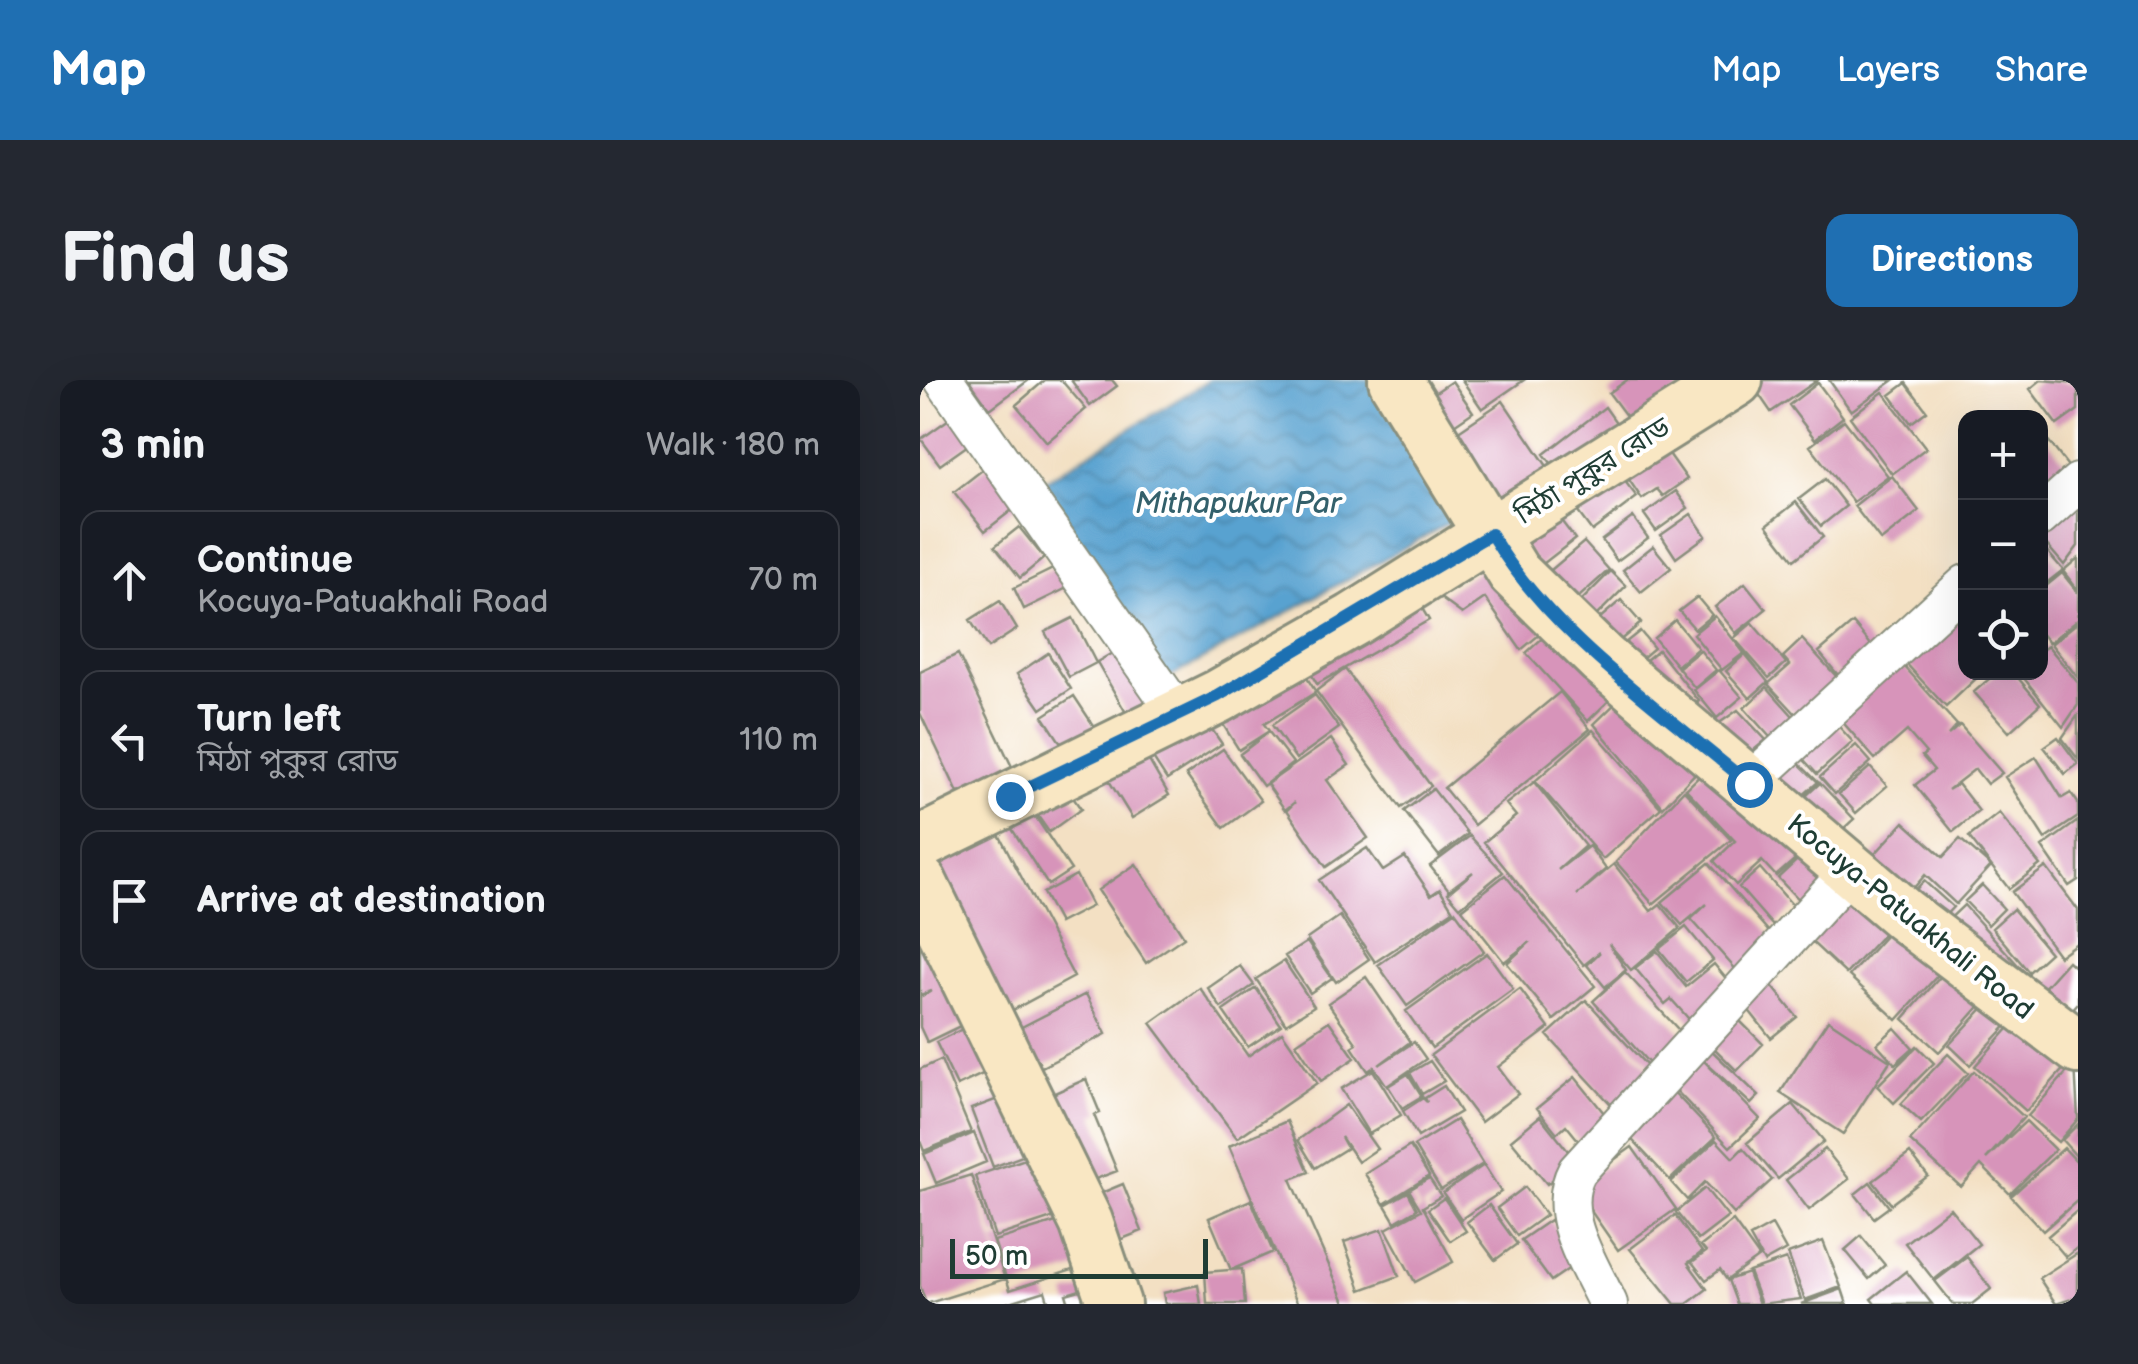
<!DOCTYPE html>
<meta charset="utf-8">
<style>
:root{--surface:#171b24;--page:#242831;--text:#f1f3f6;--muted:#9ea1a6;--line:#363941;--accent:#1f6fb2}
body{margin:0;font-family:"Balsamiq Sans","Noto Sans Bengali",sans-serif;background:var(--page);color:var(--text)}
.controls{position:absolute;right:30px;top:30px;display:grid;overflow:hidden;border-radius:20px;box-shadow:0 10px 40px #0002}
.controls button{width:90px;height:90px;display:grid;place-items:center;padding:0;border:0;border-bottom:2px solid var(--line);background:var(--surface);color:var(--text);font:50px sans-serif}
.scale{position:absolute;left:30px;bottom:25px;width:258px;box-sizing:border-box;padding-left:10px;border:5px solid #1f3d34;border-top:0;font-size:28px;line-height:35px;white-space:nowrap;color:#1f3d34;-webkit-text-stroke:8px #fff;paint-order:stroke}
.stop{position:absolute;width:30px;height:30px;margin:-22px;border:8px solid #1f6fb2;border-radius:50%;background:#fff}
.stop.end{background:#1f6fb2;border-color:#fff;box-shadow:0 2px 10px #0008}
.list{margin:0;padding:0;list-style:none}
h2{display:flex;justify-content:space-between;align-items:center;height:130px;margin:0;padding:0 40px;font-size:42px}
h2 small{font-size:32px;font-weight:400;color:var(--muted)}
.list li{display:grid;grid-template-columns:65px 1fr auto;gap:30px;align-items:center;box-sizing:border-box;height:140px;margin:0 20px 20px;padding:0 20px;border:2px solid var(--line);border-radius:20px}
.list b{display:block;font-size:38px;white-space:nowrap}
.list p{margin:0;font-size:32px;white-space:nowrap;color:var(--muted)}
.list em{font-size:32px;font-style:normal;color:var(--muted)}
.icon{flex:none;width:55px;height:55px;fill:none;stroke:currentColor;stroke-width:2;stroke-linecap:round;stroke-linejoin:round}
.map{position:relative;flex:none;width:1158px;height:924px;overflow:hidden;border-radius:20px}
header{display:flex;align-items:center;gap:60px;box-sizing:border-box;height:140px;padding:0 50px;background:var(--accent);color:#fff}
header strong{font-size:48px}
nav{display:flex;gap:55px;margin-inline-start:auto;font-size:35px}
.intro{display:flex;align-items:center;justify-content:space-between;box-sizing:border-box;height:240px;padding:0 60px}
h1{margin:0;font-size:70px}
.button{padding:25px 45px;border-radius:20px;background:var(--accent);color:#fff;font-size:35px;font-weight:700}
main{display:flex;gap:60px;padding:0 60px}
aside{flex:1;background:var(--surface);border-radius:20px;box-shadow:0 10px 40px #0002}
.map>svg:first-child{display:block}
.water{fill:url(#water-waves);stroke:#3c7082;stroke-width:2.5}
.building{fill:#d794ba}
.lines{fill:none;stroke-linecap:round;stroke-linejoin:round}
.street-casing{stroke:#898e7c;stroke-width:42}
.secondary-casing{stroke:#898e7c;stroke-width:58}
.street{stroke:#fff;stroke-width:38}
.secondary{stroke:#f9e7c3;stroke-width:52}
.route{stroke:#1f6fb2;stroke-width:12}
.labels{text-anchor:middle;stroke-width:8;stroke-linejoin:round;paint-order:stroke}
.street-label{font-size:28px;fill:#1f3d34;stroke:#fff}
.water-label{font-size:30px;font-style:italic;fill:#33606b;stroke:#fff}
</style>
<header>
<strong>Map</strong>
<nav><a>Map</a><a>Layers</a><a>Share</a></nav>
</header>
<div class="intro"><h1>Find us</h1><a class="button">Directions</a></div>
<main>
<aside>
<h2>3 min<small>Walk · 180 m</small></h2>
<ul class="list">
<li><svg class="icon" aria-label="ahead" viewBox="0 0 24 24"><path d="M12 20V5M6 11l6-6 6 6"/></svg><div><b>Continue</b><p>Kocuya-Patuakhali Road</p></div><em>70 m</em></li>
<li><svg class="icon" aria-label="left" viewBox="0 0 24 24"><path d="M17 20v-9H6M10 6l-5 5 5 5"/></svg><div><b>Turn left</b><p>মিঠা পুকুর রোড</p></div><em>110 m</em></li>
<li><svg class="icon" aria-label="arrive" viewBox="0 0 24 24"><path d="M6 21V4h12l-3 4 3 4H6"/></svg><div><b>Arrive at destination</b></div></li>
</ul>
</aside>
<div class="map">
<svg width="1158" height="924" viewBox="0 0 1158 924">
<defs>
<pattern id="water-waves" width="16" height="10" patternUnits="userSpaceOnUse" patternTransform="scale(2.5)"><rect width="16" height="10" fill="#59a2d0"/><path d="M0 5q4-4 8 0t8 0" fill="none" stroke="#4985aa"/></pattern>
</defs>
<rect width="100%" height="100%" fill="#fff"/>
<filter id="ink" filterUnits="userSpaceOnUse"><feTurbulence type="fractalNoise" baseFrequency=".01" numOctaves="2"/><feDisplacementMap in="SourceGraphic" scale="20" xChannelSelector="R" yChannelSelector="G"/><feConvolveMatrix kernelMatrix="1 2 1 2 8 2 1 2 1" color-interpolation-filters="sRGB"/></filter>
<filter id="wash" filterUnits="userSpaceOnUse"><feTurbulence type="fractalNoise" baseFrequency=".0048" numOctaves="4" result="noise"/><feDisplacementMap in="SourceGraphic" scale="40" xChannelSelector="R" yChannelSelector="G"/><feGaussianBlur stdDeviation="2.25" result="paint"/><feColorMatrix in="noise" values="0 0 0 0 0 0 0 0 0 0 0 0 0 0 0 0 0 1.4 0 .05"/><feComposite in="paint" operator="in"/></filter>
<g filter="url(#wash)">
<rect width="100%" height="100%" fill="#f3e0c3"/>
<path class="water" d="M290 0H463L536 139 240 303 110 110Z"/>
<g id="blocks">
<path class="building" d="M49 0H109L70 29Z
M125 0H141L166 29 127 62 96 25Z
M151 0H192L197 6 170 26Z
M542 0H604L562 29Z
M707 0H768L718 52 689 13Z
M829 0H898L851 32Z
M909 0H974L931 31Z
M1121 0 1158 3V30L1137 45 1110 9Z
M532 1 553 32 528 49 507 18Z
M898 3 923 37 895 59 869 25Z
M986 3 1007 31 991 43 970 15Z
M963 12 1006 68 972 94 930 37Z
M583 21 637 101 586 135 531 56Z
M685 27 702 51 642 97 624 74Z
M39 32 58 58 20 85 1 59Z
M924 40 968 96 933 122 890 66Z
M1127 59 1157 98 1120 127V64Z
M740 61 767 99 743 116 737 109 722 119 695 79Z
M70 84 101 123 65 151 34 112Z
M694 87 717 117 672 151 649 120Z
M972 96 999 131 961 161 934 126Z
M905 99 926 126 901 146 879 119Z
M756 111 768 128 736 151 724 134Z
M876 122 903 157 874 180 847 145Z
M1158 122V166L1144 185 1120 157V139Z
M633 130 655 159 619 187 597 158Z
M771 134 786 156 756 178 741 155Z
M713 137 728 158 697 181 682 160Z
M99 147 124 178 100 198 75 166Z
M664 162 689 190 649 226 624 196Z
M1120 163 1143 190 1120 208Z
M733 166 751 188 721 212 703 190Z
M1158 178V210L1143 191Z
M137 187 147 208 104 229 94 208Z
M560 190 571 193 631 245 601 270 565 218 542 234 519 217Z
M691 191 706 206 672 240 657 225Z
M1142 193 1158 213V239L1129 263 1120 252V211Z
M825 203 846 229 816 253 795 227Z
M777 217 792 235 775 249 759 231Z
M497 220 509 240 397 304 385 283Z
M701 220 721 243 698 262 679 239Z
M80 221 97 249 68 268 50 240Z
M1034 235 1046 247V292H1063L1026 327 984 281Z
M795 236 824 273 802 290 773 254Z
M153 238 176 283 149 297 125 252Z
M755 240 778 268 757 286 734 258Z
M1158 242V298L1131 264Z
M832 243 866 283 849 298 814 258Z
M933 243 962 278 928 307 899 272Z
M638 244 700 310 668 341 606 273Z
M720 251 734 268 709 289 695 271Z
M882 259 927 308 886 345 848 304 870 285 863 277Z
M206 265 238 321 209 338 177 282Z
M1128 266 1158 303V325L1143 347 1099 292H1120V271Z
M738 270 779 321 760 336 720 285Z
M780 270 796 290 775 308 758 288Z
M128 273 151 309 121 329 97 294Z
M38 274 93 389 39 415 0 333V292Z
M825 274 848 302 830 318 806 291Z
M373 276 396 312 344 344 349 351 319 370 292 327Z
M975 276 1037 345 1028 355 1040 345 1082 393 1067 404 1055 389 1028 410 1038 404 1059 431 1033 452 995 405 1014 390 1002 376 1006 373 987 351 955 379 913 331Z
M425 289 511 406 481 428 396 311Z
M799 290 822 317 797 338 774 310Z
M1077 292H1093L1120 324 1089 352 1054 312Z
M847 307 881 345 858 366 824 328Z
M640 312 670 349 554 445 524 408Z
M706 313 782 386 743 427 674 344Z
M395 315 419 348 376 379 352 345Z
M154 316 181 357 150 377 123 336Z
M277 328 302 364 247 400 223 363Z
M818 330 846 360 818 383 788 351Z
M1158 335V379L1142 358Z
M911 338 933 362 897 394 875 370Z
M673 350 741 428 683 479 615 401Z
M349 352 373 383 343 406 320 374Z
M1138 357 1158 384 1145 394 1124 367Z
M411 359 429 385 407 400 448 458 406 487 367 430 375 422 365 430 347 404Z
M217 360 249 415 212 438 178 383Z
M936 365 951 382 915 414 900 397Z
M303 369 341 421 304 448 266 395Z
M869 374 898 402 872 425 843 397Z
M1116 377 1142 418 1151 413 1158 423V437L1125 459 1085 397Z
M791 385 881 474 856 496 842 481 816 505 794 481 815 461 766 409Z
M950 387 967 406 936 433 919 414Z
M138 396 161 429 129 452 106 419Z
M614 402 665 466 638 490 669 466 686 489 657 515 694 484 731 531 740 524 760 548 711 590 689 564 706 590 685 607 667 585 680 572 664 585 564 462 596 436 586 424Z
M900 403 934 439 908 463 892 445 905 431 890 444 875 426Z
M513 409 548 454 519 476 484 431Z
M764 410 811 460 733 524 696 482Z
M103 418 151 490 128 505 81 432Z
M1079 433 1120 485 1089 509 1049 457Z
M1158 441V500L1149 506 1122 467Z
M984 442 1023 477 1040 459 1071 486 1036 524 1005 495 984 519 946 484Z
M73 443 154 597 78 638 0 491Z
M550 456 583 492 540 527 528 513 553 492 529 510 510 486Z
M447 468 463 491 485 477 511 515 520 509 533 530 455 582 399 500Z
M889 469 918 499 887 529 858 498Z
M789 483 856 560 819 593 771 539 787 524 762 545 742 522Z
M216 484 264 557 226 583 178 510Z
M1126 487 1158 530V562L1139 576 1092 512Z
M840 488 874 527 853 546 819 507Z
M156 495 172 526 139 543 123 513Z
M585 495 675 606 634 640 587 583 610 562 584 582 542 529Z
M925 501 972 545 926 594 879 550Z
M1004 501 1033 527 1016 545 987 519Z
M1062 505 1084 529 1068 545 1045 521Z
M1044 525 1105 593 1086 610 1023 545Z
M1093 529 1130 573 1109 592 1072 548Z
M535 531 564 571 487 626 458 585Z
M420 536 449 579 416 602 387 559Z
M0 541 61 636 7 662 0 647V617L12 611 0 615Z
M977 543 1026 586 977 640 929 596Z
M766 547 793 580 766 602 739 569Z
M387 562 412 598 390 613 365 576Z
M737 571 766 607 794 584 817 612 776 647 751 619 745 624 715 588Z
M567 573 593 609 512 668 486 631Z
M364 581 394 626 366 644 336 599Z
M1148 581 1158 590V623L1140 643 1113 620Z
M320 586 334 605 301 628 288 608Z
M1029 587 1065 620 1019 672 983 639Z
M705 592 768 660 735 690 673 621Z
M446 597 490 662 459 685 494 662 506 679 467 706 454 687 448 691 432 667 437 664 408 623Z
M849 602 877 637 851 658 823 623Z
M280 608 328 676 362 652 397 703 317 758 231 643Z
M336 608 361 645 328 667 303 631Z
M600 609 629 648 578 687 598 714 561 742 511 675Z
M166 614 186 654 110 693 90 653Z
M1072 619 1093 639 1050 685 1029 665Z
M666 620 739 699 700 734 627 655Z
M814 635 843 664 817 691 787 661Z
M1097 639 1147 685 1106 731 1055 686Z
M61 640 82 685 37 706 16 662Z
M908 640 970 681 923 754 860 713Z
M409 641 435 678 401 701 376 663Z
M975 648 993 668 975 684 957 664Z
M786 665 839 716 831 724 784 681 840 739 810 767 749 703Z
M997 666 1014 683 974 723 957 706Z
M1028 674 1048 693 1001 742 981 724Z
M21 680 51 752 4 771 0 761V689Z
M510 681 524 701 502 714 490 693Z
M1155 683 1158 739 1138 762 1108 736Z
M453 690 481 735 449 754 421 709Z
M1054 691 1104 737 1066 779 1106 741 1135 770 1090 814 1061 785 1041 807 990 761Z
M488 694 502 716 482 728 468 706Z
M655 697 688 738 659 761 646 745 637 753 617 728Z
M166 699 180 733 174 735 197 791 160 805 128 716Z
M524 706 540 732 498 757 483 731 503 718 507 722 505 718Z
M748 706 796 757 750 800 702 749Z
M99 711 121 769 73 787 51 729Z
M873 724 904 761 858 799 827 763Z
M426 725 457 769 438 782 421 757 427 768 395 788 378 760Z
M620 736 656 781 627 804 591 760Z
M536 740 563 784 521 810 494 766Z
M367 741 389 792 371 799 426 924H378L309 766Z
M1158 744V778L1142 760Z
M54 753 66 782 16 803 4 774Z
M796 760 813 778 823 768 852 800 814 834 785 802 767 820 751 802Z
M490 766 509 796 464 824 445 794Z
M712 767 756 829 698 870 655 808Z
M1144 768 1158 783V820L1123 851 1091 816Z
M905 769 929 799 889 830 866 800Z
M123 773 144 834 75 857 55 796Z
M990 773 1008 796 971 824 953 801Z
M564 785 581 812 541 839 523 813Z
M51 795 85 899 6 924 0 906V811Z
M509 798 521 816 503 827 533 882 495 902 466 849 501 830 489 810Z
M950 802 969 827 954 838 935 814Z
M203 804 222 851 187 865 167 819Z
M605 807 626 835 597 856 577 828Z
M785 808 808 837 778 860 756 832Z
M488 812 497 829 475 842 465 825Z
M524 818 546 851 530 861 508 829Z
M331 820 353 872 311 890 289 838Z
M569 825 597 864 575 880 547 842Z
M1030 828 1059 864 1014 900 985 863Z
M1158 830V867L1146 877 1128 856Z
M755 835 782 872 768 883 787 909 767 924H755L710 869Z
M149 838 165 886 90 910 74 861Z
M630 840 660 881 631 901 601 860Z
M813 841 839 877 807 900 800 890 786 900 772 882 786 872 781 866Z
M852 845 866 870 844 882 830 857Z
M462 849 479 896 441 910 424 862Z
M941 856 965 885 949 899 925 870Z
M903 861 921 907 885 920 868 874Z
M1158 873V917L1136 924 1119 898Z
M1047 877 1071 909 1052 924H1033L1015 901Z
M866 879 881 919 841 924 829 892Z
M322 889 325 924H287L285 892Z
M986 891 1012 924H955L951 919Z
M828 893 839 924H817L808 900Z
M177 905 183 924H149L146 914Z
M278 905 281 924H245L243 913Z
M922 909 927 924H881Z
M125 911 129 924H87V923Z"/>
</g>
</g>
<g filter="url(#ink)">
<use href="#blocks" fill-opacity="0" stroke="#898e7c" stroke-width="2.5"/>
<g class="lines">
<g class="street-casing">
<path id="street" d="M24 0 259 335
M1120 137 1158 103
M829 403 1046 204
M688 924C669 883 634 834 657 791L931 490"/>
</g>
<g class="secondary-casing">
<path id="secondary" d="M475 0 594 193 682 279 984 535 1158 667
M0 463 299 316 433 240 816 0
M0 502 166 842 194 924"/>
</g>
<use href="#street" class="street"/>
<use href="#secondary" class="secondary"/>
</g>
</g>
<g class="lines" filter="url(#ink)">
<path class="route" d="M90 416 298 316 571 154C630 255 741 329 829 404"/>
</g>
<g class="labels">
<g class="street-label">
<text transform="translate(672 90) rotate(-32)" y="10">মিঠা পুকুর রোড</text>
<text transform="translate(991 536) rotate(39)" y="10">Kocuya-Patuakhali Road</text>
</g>
<g class="water-label">
<text x="318" y="133">Mithapukur Par</text>
</g>
</g>
</svg>
<div class="controls">
<button>+</button>
<button>−</button>
<button><svg class="icon" aria-label="locate" viewBox="0 0 24 24"><circle cx="12" cy="12" r="6"/><path d="M12 2v4M12 18v4M2 12h4M18 12h4"/></svg></button>
</div>
<div class="scale">50 m</div>
<div class="stop" style="left:829px;top:404px"></div>
<div class="stop end" style="left:90px;top:416px"></div>
</div>
</main>
